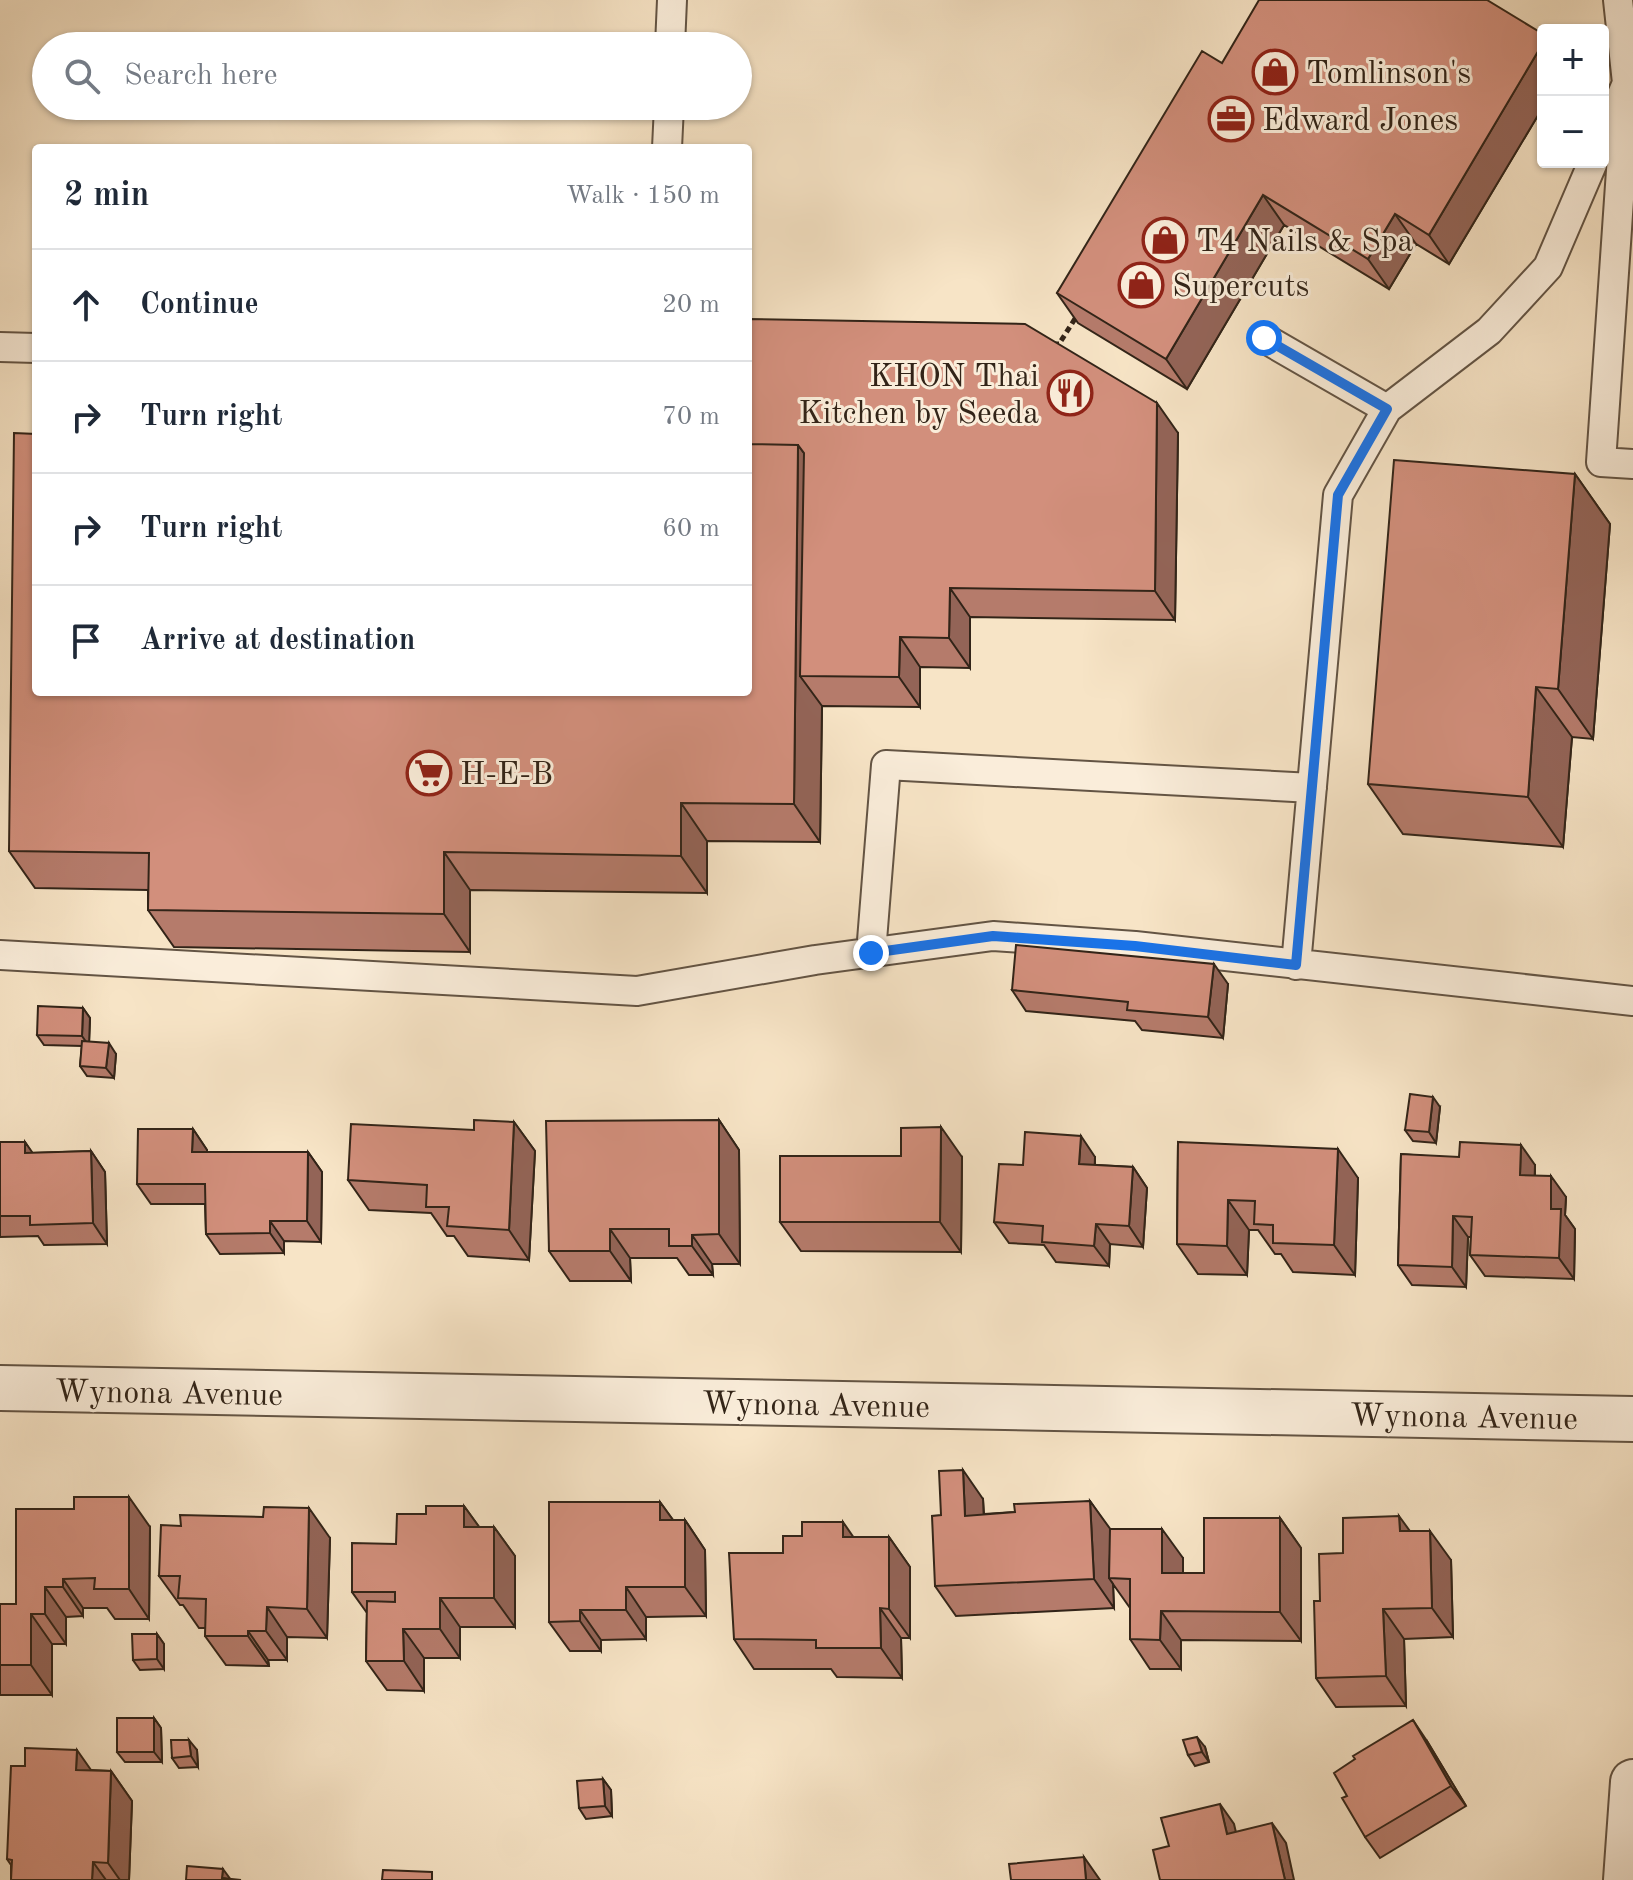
<!DOCTYPE html>
<meta charset="utf-8">
<style>
:root{--surface:#fff;--page:#f2f2f3;--text:#1f2937;--muted:#747a83;--line:#e0e1e3}
body{margin:0;font-family:"Old Standard TT",serif;background:var(--page);color:var(--text)}
.controls{position:absolute;right:24px;top:24px;display:grid;overflow:hidden;border-radius:8px;box-shadow:0 2px 6px #0004}
.controls button{width:72px;height:72px;display:grid;place-items:center;padding:0;border:0;border-bottom:2px solid var(--line);background:var(--surface);color:var(--text);font:40px sans-serif}
.stop{position:absolute;width:24px;height:24px;margin:-18px;border:6px solid #1a73e8;border-radius:50%;background:#fff}
.stop.end{background:#1a73e8;border-color:#fff;box-shadow:0 2px 8px #0008}
.list{margin:0;padding:0;list-style:none}
h2{display:flex;justify-content:space-between;align-items:center;height:104px;margin:0;padding:0 32px;font-size:34px}
h2 small{font-size:26px;font-weight:400;color:var(--muted)}
.list li{display:grid;grid-template-columns:52px 1fr auto;gap:24px;align-items:center;box-sizing:border-box;height:112px;padding:0 32px;border-top:2px solid var(--line)}
.list b{display:block;font-size:30px;white-space:nowrap}
.list em{font-size:26px;font-style:normal;color:var(--muted)}
.icon{flex:none;width:44px;height:44px;fill:none;stroke:currentColor;stroke-width:2;stroke-linecap:round;stroke-linejoin:round}
.map{position:relative;flex:none;width:1633px;height:1880px;overflow:hidden}
.search{position:absolute;background:var(--surface);box-shadow:0 2px 6px #0004;left:32px;top:32px;width:720px;height:88px;display:flex;align-items:center;gap:20px;box-sizing:border-box;padding:0 28px;border-radius:44px;color:var(--muted);font-size:30px}
.panel{position:absolute;background:var(--surface);box-shadow:0 2px 6px #0004;left:32px;top:144px;width:720px;height:552px;border-radius:8px}
.map>svg:first-child{display:block}
.lines{fill:none;stroke-linecap:round;stroke-linejoin:round}
.lane-casing{stroke:#635444;stroke-width:32}
.street-casing{stroke:#635444;stroke-width:48}
.path{stroke:#322418;stroke-width:5;stroke-dasharray:6 4;stroke-linecap:butt}
.lane{stroke:#faedda;stroke-width:28}
.street{stroke:#faedda;stroke-width:44}
.wall{fill:#b57b6b;stroke:#322418;stroke-width:2}
.shaded-wall{fill:#936457;stroke:#322418;stroke-width:2}
.building{fill:#d28f7c;stroke:#322418;stroke-width:2}
.route{stroke:#1a73e8;stroke-width:10}
.labels{text-anchor:middle;stroke-width:6;stroke-linejoin:round;paint-order:stroke}
.poi-label{font-size:32px;fill:#322418;stroke:#faedda;text-anchor:start}
.street-label{font-size:32px;fill:#322418;stroke:#faedda}
</style>
<div class="map">
<svg width="1633" height="1880" viewBox="0 0 1633 1880">
<rect width="100%" height="100%" fill="#f7e4c6"/>
<filter id="stains"><feTurbulence type="fractalNoise" baseFrequency=".0025" numOctaves="4"/><feColorMatrix values="0 0 0 0 .2 0 0 0 0 .09 0 0 0 0 .02 0 0 0 .5 -.17"/></filter>
<radialGradient id="worn" r=".72"><stop offset=".6" stop-color="#630" stop-opacity="0"/><stop offset="1" stop-color="#630" stop-opacity=".3"/></radialGradient>
<g class="lines">
<g class="lane-casing">
<path id="lane" d="M670 46 672 0
M1627 83 1601 462 1633 464
M1603 139 1627 83 1618 0
M667 148 669 106
M1264 338 1387 409
M0 347 36 348
M871 953 886 765 1312 788
M0 955 637 991 815 960 993 936 1135 946 1633 1001
M1296 965 1338 495 1387 409 1489 331 1548 267 1593 162"/>
</g>
<g class="street-casing">
<path id="street" d="M0 1388 1633 1419
M1626 1880 1633 1782"/>
</g>
<path class="path" d="M1053 344H1059L1078 314"/>
<use href="#lane" class="lane"/>
<use href="#street" class="street"/>
</g>
<path class="wall" d="M1543 34V107L1449 264 1416 244 1389 289 1284 225 1187 389 1078 323 1057 293 1222 63Z
M1178 433 1175 620 970 617V668L920 667V707L822 706 820 842 707 841V893L470 890V952L174 947 148 910V890L35 888 9 851 36 692Z
M1575 474 1610 524 1593 739 1572 737 1563 847 1403 834 1368 784Z
M1228 984 1223 1038 1142 1030 1135 1021 1026 1011 1012 990Z
M83 1008 90 1018 89 1042 116 1054 114 1078 87 1076 80 1066 82 1046 44 1045 37 1035Z
M1440 1107 1436 1143 1413 1141 1405 1130Z
M719 1120 739 1150 740 1264H712L713 1275H689L677 1258H630L631 1281H570L549 1251Z
M514 1122 535 1151 529 1260 468 1256 454 1236H447L431 1213 369 1210 348 1180 474 1130Z
M193 1129 207 1150V1152H308L322 1172 321 1242 284 1241V1253L220 1254 206 1234 205 1204H151L137 1184Z
M0 1142H25L32 1153 91 1151 105 1172 107 1244 44 1245 38 1236 0 1237Z
M1178 1142 1358 1178 1355 1275 1293 1272 1281 1254H1275L1258 1230H1249L1247 1275 1198 1274 1177 1244Z
M1401 1154 1535 1165V1176L1566 1197 1565 1215 1575 1229 1574 1279 1485 1276 1470 1255 1471 1237H1468L1466 1287 1412 1285 1398 1265Z
M962 1157 961 1252 801 1251 780 1222Z
M1095 1157V1165L1133 1167 1147 1188 1143 1247 1110 1244 1109 1266 1056 1262 1044 1245 1009 1243 994 1222 1023 1165Z
M983 1499 984 1514 1015 1512 1090 1501 1110 1530 1183 1558V1573H1204L1280 1518 1301 1548V1641L1181 1640V1669H1150L1130 1639V1608L1113 1584 1114 1608 956 1616 935 1586 941 1515Z
M660 1502 673 1520H685L705 1550 706 1616 646 1617V1639L601 1640V1651H570L549 1622Z
M464 1506 479 1527H494L515 1556V1627H460V1658H424V1691L387 1690 366 1661 367 1613 352 1592 396 1544 426 1514Z
M150 1527 149 1619H115L107 1608H83V1616L66 1617V1644H52V1695H0V1604H16Z
M1410 1531 1451 1560 1453 1637 1404 1639 1406 1706 1336 1707 1316 1678 1343 1553Z
M854 1537H889L910 1567V1638H901L902 1678 837 1677 831 1669H754L734 1639 783 1553Z
M330 1538 327 1638 287 1637V1660H268L269 1666 226 1665 205 1636 206 1628H199L183 1605H180L159 1576Z
M157 1634 164 1644V1669L140 1670 133 1660Z
M154 1718 161 1728 162 1762H125L117 1752Z
M1427 1741 1466 1806 1380 1858 1365 1837Z
M1205 1747 1209 1762 1195 1766 1188 1755Z
M197 1750 198 1767 179 1768 172 1758Z
M91 1770 111 1771 132 1801 129 1880H11V1865L7 1859Z
M603 1779 611 1790 612 1816 586 1819 579 1808Z"/>
<path class="shaded-wall" d="M1543 43V107L1449 264 1429 235Z
M1263 195 1284 225 1187 389 1166 359Z
M1395 214 1416 244 1389 289 1368 259Z
M1157 403 1178 433 1175 620 1155 591Z
M798 445 825 482 800 676 822 706 820 842 794 804Z
M1575 474 1610 524 1593 739 1558 689Z
M950 588 970 617V668L949 638Z
M900 637 920 667V707L899 677Z
M1536 687 1572 737 1563 847 1528 797Z
M681 803 707 841V893L681 856Z
M444 852 470 890V952L444 914Z
M1214 964 1228 984 1223 1038 1208 1017Z
M83 1008 90 1018 89 1046 82 1036Z
M109 1043 116 1054 114 1078 106 1068Z
M1433 1097 1440 1107 1436 1143 1429 1132Z
M719 1120 739 1150 740 1264 719 1234Z
M514 1122 535 1151 529 1260 509 1230Z
M941 1127 962 1157 961 1252 940 1222Z
M193 1129 207 1150V1172L192 1152Z
M1081 1136 1095 1157 1094 1184 1079 1164Z
M25 1142 39 1162 25 1153Z
M1521 1145 1535 1165 1534 1195 1520 1175Z
M1338 1149 1358 1178 1355 1275 1334 1245Z
M91 1151 105 1172 107 1244 93 1223Z
M308 1152 322 1172 321 1242 307 1221Z
M1133 1167 1147 1188 1143 1247 1129 1226Z
M1551 1176 1566 1197 1565 1215 1575 1229 1574 1279 1559 1258 1551 1209Z
M1228 1200 1249 1230 1247 1275 1227 1246Z
M1453 1216 1468 1237 1466 1287 1452 1267Z
M270 1221 284 1241V1253L270 1233Z
M1096 1224 1110 1244 1109 1266 1094 1246Z
M610 1229 630 1258 631 1281 610 1251Z
M692 1235 712 1264 713 1275 692 1246Z
M963 1470 983 1499 985 1546 965 1516Z
M129 1497 150 1527 149 1619 129 1589Z
M1090 1501 1111 1530 1109 1578 1113 1584 1114 1608 1094 1579Z
M660 1502 681 1531 660 1520Z
M464 1506 485 1535 464 1527Z
M309 1508 330 1538 327 1638 307 1609Z
M1399 1516 1420 1545 1400 1531Z
M1280 1518 1301 1548V1641L1280 1612Z
M685 1520 705 1550 706 1616 685 1587Z
M843 1522 863 1551 843 1537Z
M494 1527 515 1556V1627L494 1598Z
M1162 1529 1183 1558V1603L1162 1573Z
M1430 1531 1451 1560 1453 1637 1432 1608Z
M889 1537 910 1567V1638L889 1609Z
M63 1579 83 1608V1616L63 1587Z
M45 1587 66 1617V1644L45 1614Z
M626 1587 646 1617V1639L626 1610Z
M440 1598 460 1627V1658L440 1629Z
M267 1607 287 1637V1660L266 1631Z
M880 1608 901 1638 902 1678 881 1648Z
M1383 1609 1404 1639 1406 1706 1386 1676Z
M580 1610 601 1640V1651L580 1621Z
M1161 1611 1181 1640V1669L1160 1640Z
M31 1614 52 1644V1695L31 1665Z
M403 1629 424 1658V1691L404 1661Z
M248 1631 268 1660 269 1666 248 1636Z
M157 1634 164 1644V1669L157 1659Z
M154 1718 161 1728 162 1762 154 1752Z
M1413 1720 1427 1741 1466 1806 1451 1786Z
M1197 1737 1205 1747 1209 1762 1202 1752Z
M189 1740 197 1750 198 1767 191 1756Z
M77 1750 98 1780 76 1770Z
M111 1771 132 1801 129 1880H120L108 1863Z
M603 1779 611 1790 612 1816 605 1806Z
M1220 1804 1234 1824 1241 1854 1227 1834Z
M1272 1823 1286 1843 1294 1880H1285Z
M1084 1857 1100 1880H1086Z
M93 1862 106 1880H92Z
M223 1869 231 1880 222 1878Z"/>
<path class="building" d="M1259 0H1487L1543 34V43L1429 235 1395 214 1368 259 1263 195 1166 359 1057 293 1202 51 1222 63Z
M748 319 1025 324 1157 403 1155 591 950 588 949 638 900 637 899 677 800 676 804 453 798 445 748 444Z
M14 433 36 434V692H748V444L798 445 794 804 681 803V856L444 852V914L148 910 149 853 9 851Z
M1394 460 1575 474 1558 689 1536 687 1528 797 1368 784Z
M1016 945 1214 964 1208 1017 1127 1010 1128 1002 1012 990Z
M38 1006 83 1008 82 1036 37 1035Z
M82 1041 109 1043 106 1068 80 1066Z
M1410 1094 1433 1097 1429 1132 1405 1130Z
M474 1120 514 1122 509 1230 447 1226 449 1207H426L427 1185 348 1180 351 1124 474 1130Z
M719 1120V1234L692 1235V1246H669V1229H610V1251H549L546 1121Z
M941 1127 940 1222H780V1156H901V1128Z
M138 1129H193L192 1152H308L307 1221H270V1233L206 1234 205 1184H137Z
M1025 1132 1081 1136 1079 1164 1133 1167 1129 1226 1096 1224 1094 1246 1042 1242 1043 1226 994 1222 999 1164 1023 1165Z
M0 1142H25V1153L91 1151 93 1223 30 1225V1216H0Z
M1178 1142 1338 1149 1334 1245 1273 1243V1225L1254 1224 1255 1201 1228 1200 1227 1246 1177 1244Z
M1460 1142 1521 1145 1520 1175 1551 1176V1209H1561L1559 1258 1470 1255 1472 1217 1453 1216 1452 1267 1398 1265 1401 1154 1459 1157Z
M963 1470 965 1516 1015 1512 1014 1504 1090 1501 1094 1579 935 1586 932 1516 941 1515 939 1471Z
M74 1497H129V1589H94L95 1578 63 1579V1587H45V1614H31V1665H0V1604H16V1509H74Z
M549 1502H660V1520H685V1587H626V1610H580V1621L549 1622Z
M426 1506H464V1527H494V1598H440V1629H403L404 1661H366L367 1601 395 1602V1592H352V1543L396 1544 397 1514H426Z
M264 1507 309 1508 307 1609 267 1607 266 1631H248V1636H205L206 1599 178 1598 180 1576H159L161 1525 181 1526 180 1515 263 1517Z
M1399 1516 1400 1531H1430L1432 1608 1383 1609 1386 1676 1316 1678 1314 1601H1320L1319 1554 1343 1553V1518Z
M1204 1518H1280V1612L1161 1611 1160 1640 1130 1639V1579L1109 1578 1110 1529H1162V1573H1204Z
M802 1522H843V1537H889V1609L880 1608 881 1648H816V1640L734 1639 729 1553H783V1536H802Z
M132 1634H157V1659L133 1660Z
M117 1718H154V1752H117Z
M1413 1720 1451 1786 1365 1837 1342 1798 1347 1796 1334 1773 1355 1759 1353 1756Z
M1197 1737 1202 1752 1188 1755 1183 1740Z
M171 1740H189L191 1756 172 1758Z
M25 1748 77 1750 76 1770 111 1771 108 1863 93 1862 92 1880H11L12 1860 7 1859 11 1766H25Z
M603 1779 605 1806 579 1808 577 1781Z
M1220 1804 1227 1834 1272 1823 1285 1880H1160L1153 1850 1169 1846 1161 1818Z
M1084 1857 1086 1880H1011L1009 1864Z
M187 1866 223 1869 222 1878 241 1880H186Z
M383 1870 432 1872V1880H382Z"/>
<g class="lines">
<path class="route" d="M871 953 993 936 1135 946 1296 965 1338 495 1387 409 1264 338"/>
</g>
<defs>
<g id="shop-ring" transform="scale(2.3)"><circle r="9.5" fill="#faedda" stroke="#8f2418" stroke-width="1.5"/><path d="M-5-2.5h2.3a2.7 3.5 0 0 1 5.4 0H5L5.5 6h-11ZM-1.5-2.5h3a1.5 2.3 0 0 0-3 0Z" fill="#8f2418"/></g>
<g id="office-ring" transform="scale(2.3)"><circle r="9.5" fill="#faedda" stroke="#8f2418" stroke-width="1.5"/><path d="M-6-3h4V-5.5h4V-3h4V5H-6ZM-1-4.5V-3h2v-1.5ZM-6 0V1H6V0Z" fill="#8f2418"/></g>
<g id="restaurant-ring" transform="scale(2.3)"><circle r="9.5" fill="#faedda" stroke="#8f2418" stroke-width="1.5"/><path d="M-5-6h1v4h1v-4h1v4h1v-4h1v5L-1.5 .5V6h-2V.5L-5-1ZM5-6V6H3V1.5H1.5Q1.5-4 5-6Z" fill="#8f2418"/></g>
<g id="supermarket-ring" transform="scale(2.3)"><circle r="9.5" fill="#faedda" stroke="#8f2418" stroke-width="1.5"/><path d="M-6-5.5h2.5l.6 2H6L4.5 2H-2.5L-4.4-4H-6ZM-1.5 3.2a1.3 1.3 0 1 0 .1 0ZM3 3.2a1.3 1.3 0 1 0 .1 0Z" fill="#8f2418"/></g>
</defs>
<g fill-rule="evenodd">
<use href="#shop-ring" x="1275" y="72"/>
<use href="#office-ring" x="1231" y="119"/>
<use href="#shop-ring" x="1165" y="240"/>
<use href="#shop-ring" x="1141" y="285"/>
<use href="#restaurant-ring" x="1070" y="393"/>
<use href="#supermarket-ring" x="429" y="773"/>
</g>
<g class="labels">
<g class="poi-label">
<text x="1306" y="83">Tomlinson's</text>
<text x="1262" y="130">Edward Jones</text>
<text x="1196" y="251">T4 Nails &amp; Spa</text>
<text x="1172" y="296">Supercuts</text>
<text x="1039" y="386" text-anchor="end">KHON Thai<tspan x="1039" dy="37">Kitchen by Seeda</tspan></text>
<text x="460" y="784">H-E-B</text>
</g>
<g class="street-label">
<text transform="translate(169 1392) rotate(1)" y="11">Wynona Avenue</text>
<text transform="translate(816 1404) rotate(1)" y="11">Wynona Avenue</text>
<text transform="translate(1464 1416) rotate(1)" y="11">Wynona Avenue</text>
</g>
</g>
<rect width="100%" height="100%" filter="url(#stains)"/>
<rect width="100%" height="100%" fill="url(#worn)"/>
</svg>
<div class="controls">
<button>+</button>
<button>−</button>
</div>
<div class="stop" style="left:1264px;top:338px"></div>
<div class="stop end" style="left:871px;top:953px"></div>
<div class="search"><svg class="icon" aria-label="search" viewBox="0 0 24 24"><circle cx="10" cy="10" r="6"/><path d="M15 15l6 6"/></svg>Search here</div>
<section class="panel">
<h2>2 min<small>Walk · 150 m</small></h2>
<ul class="list">
<li><svg class="icon" aria-label="ahead" viewBox="0 0 24 24"><path d="M12 20V5M6 11l6-6 6 6"/></svg><div><b>Continue</b></div><em>20 m</em></li>
<li><svg class="icon" aria-label="right" viewBox="0 0 24 24"><path d="M7 20v-9h11M14 6l5 5-5 5"/></svg><div><b>Turn right</b></div><em>70 m</em></li>
<li><svg class="icon" aria-label="right" viewBox="0 0 24 24"><path d="M7 20v-9h11M14 6l5 5-5 5"/></svg><div><b>Turn right</b></div><em>60 m</em></li>
<li><svg class="icon" aria-label="arrive" viewBox="0 0 24 24"><path d="M6 21V4h12l-3 4 3 4H6"/></svg><div><b>Arrive at destination</b></div></li>
</ul>
</section>
</div>
